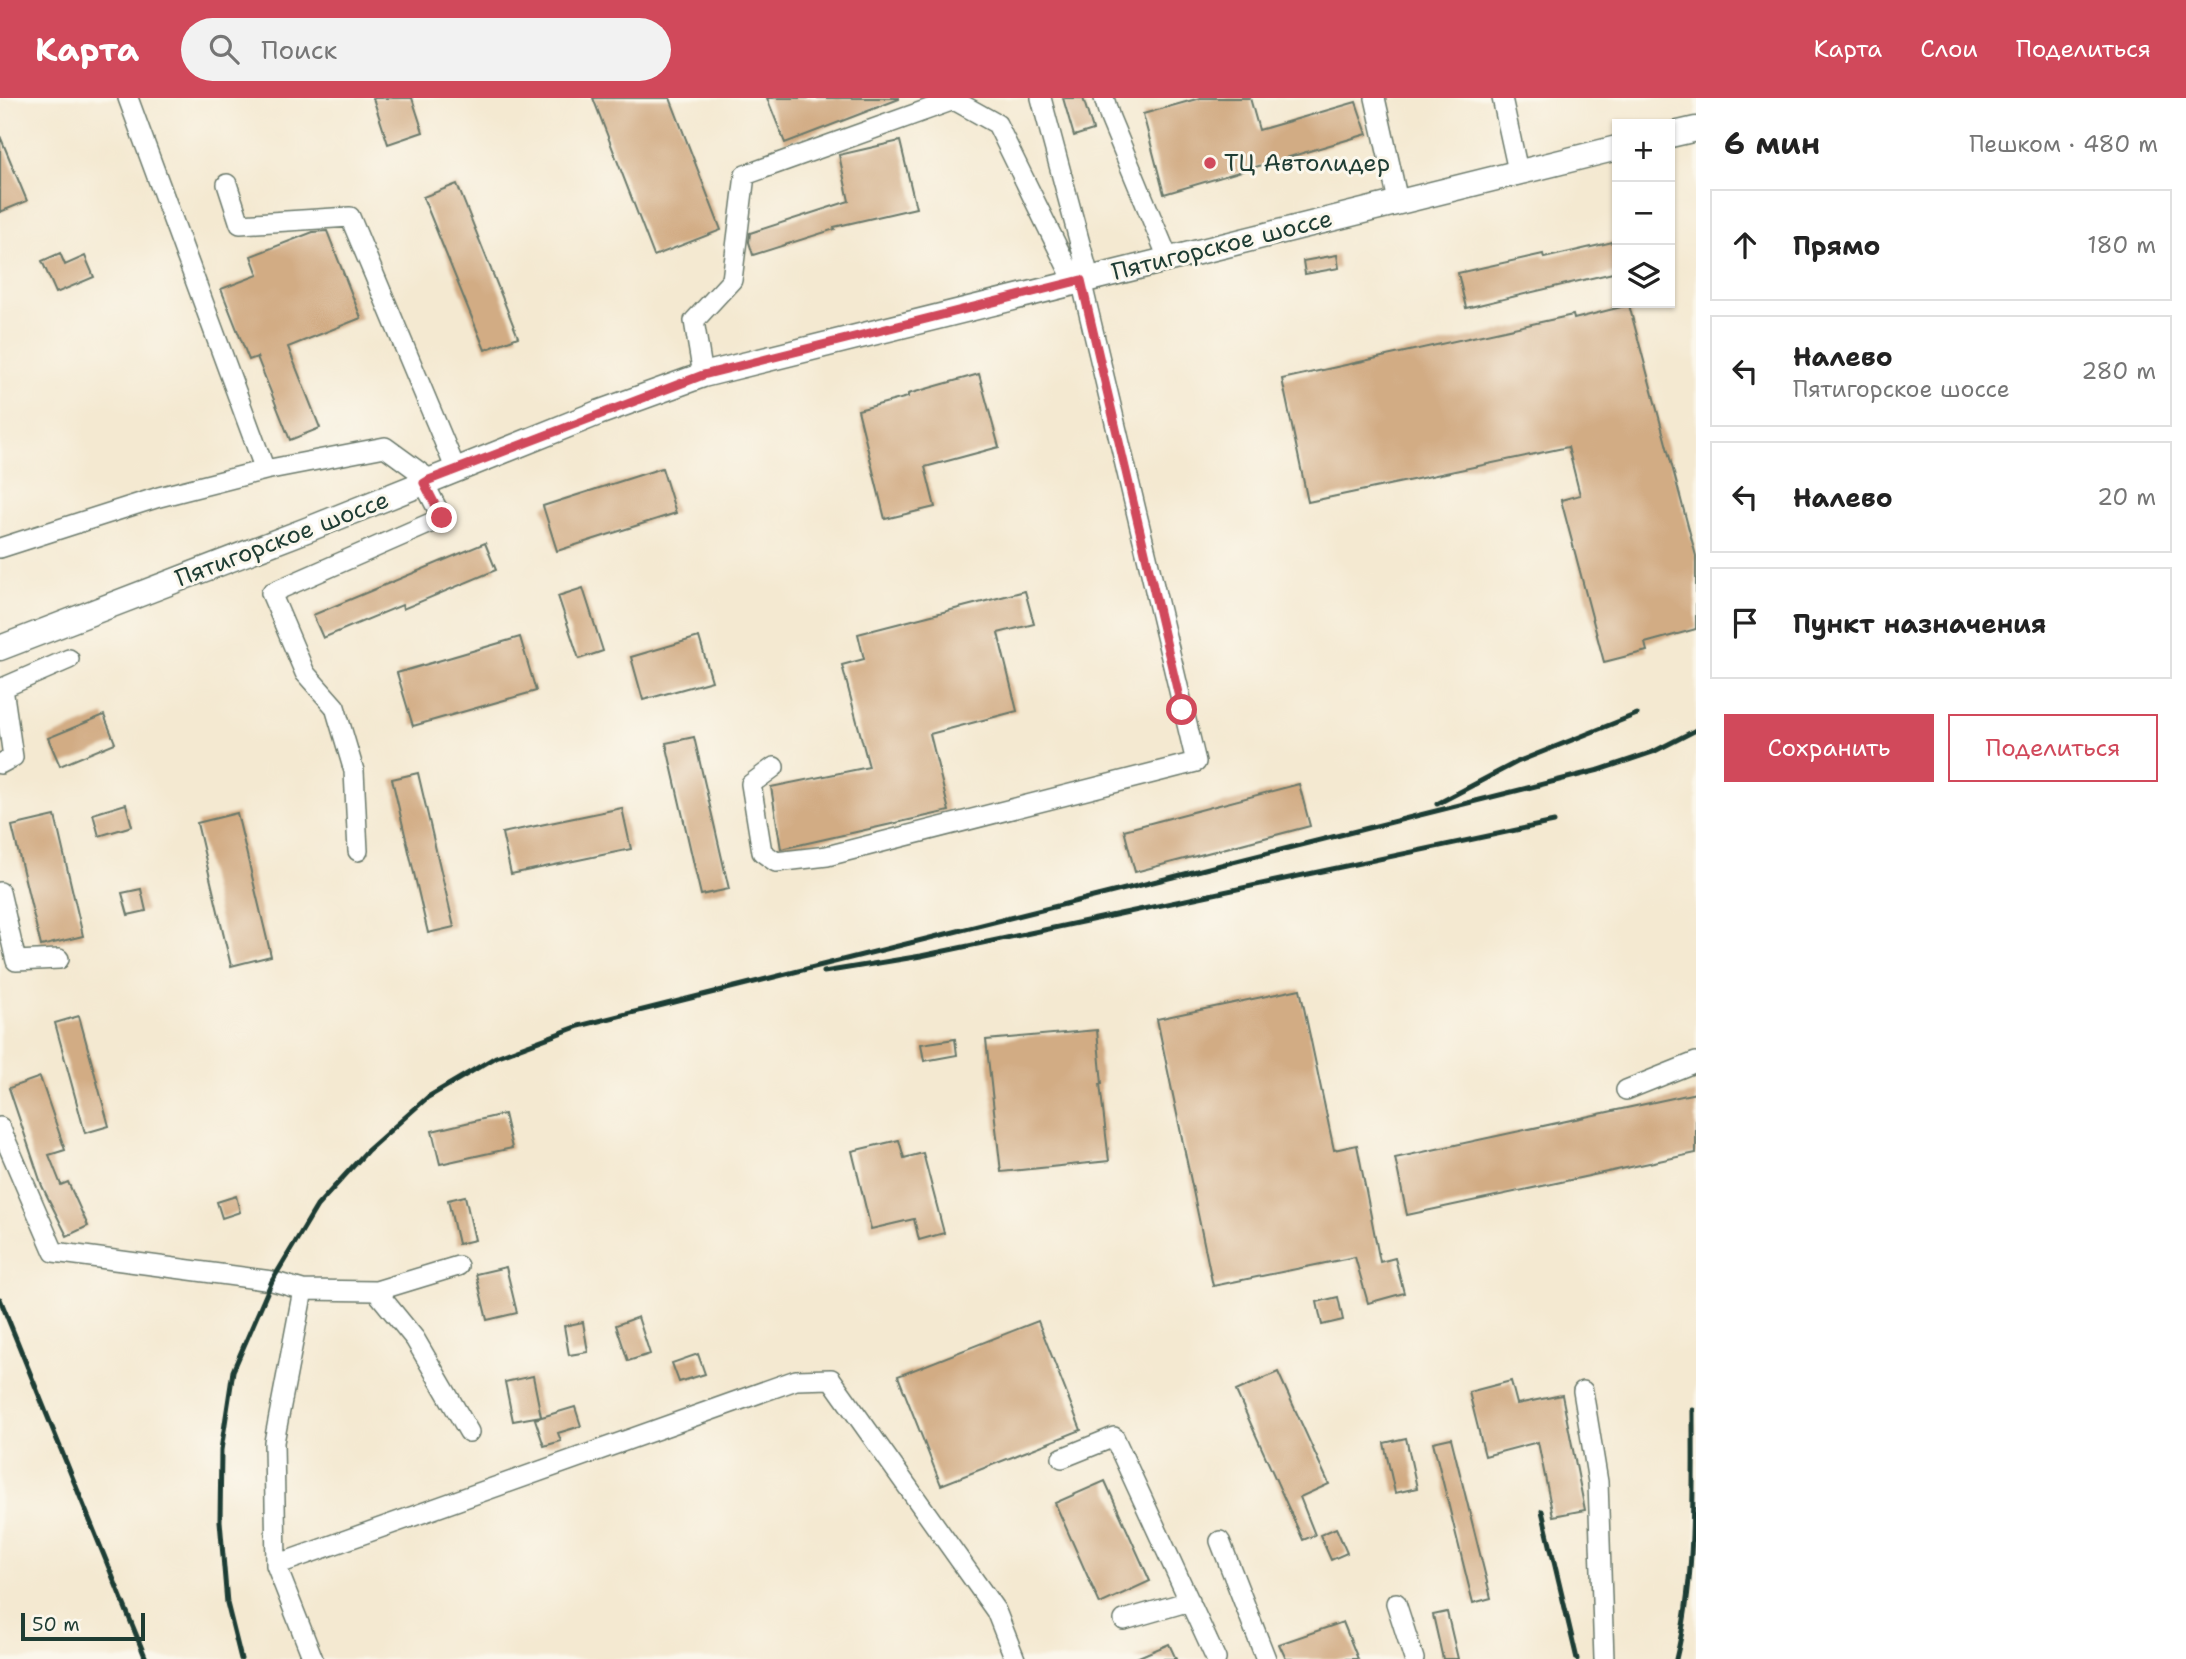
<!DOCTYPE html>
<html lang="ru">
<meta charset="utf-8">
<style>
:root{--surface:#fff;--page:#f2f2f2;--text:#222;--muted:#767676;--line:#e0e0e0;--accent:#d1495b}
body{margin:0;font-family:"Shantell Sans",sans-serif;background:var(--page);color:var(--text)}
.controls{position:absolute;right:21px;top:21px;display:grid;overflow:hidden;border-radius:0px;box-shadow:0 2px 5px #0004}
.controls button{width:63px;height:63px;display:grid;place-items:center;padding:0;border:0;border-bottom:2px solid var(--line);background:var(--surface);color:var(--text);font:35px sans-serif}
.scale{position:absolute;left:21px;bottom:18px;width:124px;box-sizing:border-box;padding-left:7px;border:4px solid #1f3d34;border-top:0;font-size:19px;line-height:24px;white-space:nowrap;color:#1f3d34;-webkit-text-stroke:5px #fbf7ec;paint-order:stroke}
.stop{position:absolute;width:21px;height:21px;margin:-16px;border:5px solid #d1495b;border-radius:50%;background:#fff}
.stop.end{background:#d1495b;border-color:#fff;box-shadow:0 2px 7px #0008}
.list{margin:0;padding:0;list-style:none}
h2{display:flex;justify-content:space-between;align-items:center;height:91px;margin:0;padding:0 28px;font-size:30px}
h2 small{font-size:23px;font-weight:400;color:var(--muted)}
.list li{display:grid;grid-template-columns:46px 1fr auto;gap:21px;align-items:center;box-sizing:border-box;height:112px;margin:0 14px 14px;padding:0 14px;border:2px solid var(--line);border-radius:0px}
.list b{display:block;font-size:26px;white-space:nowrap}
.list p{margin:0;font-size:23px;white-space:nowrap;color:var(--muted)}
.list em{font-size:23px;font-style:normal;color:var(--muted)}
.actions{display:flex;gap:14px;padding:21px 28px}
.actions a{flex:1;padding:16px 0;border:2px solid var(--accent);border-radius:0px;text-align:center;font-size:24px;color:var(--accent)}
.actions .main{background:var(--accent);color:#fff}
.icon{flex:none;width:38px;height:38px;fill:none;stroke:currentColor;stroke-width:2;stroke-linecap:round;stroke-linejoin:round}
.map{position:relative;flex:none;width:1696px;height:1561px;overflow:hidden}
header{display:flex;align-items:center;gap:42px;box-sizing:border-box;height:98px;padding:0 35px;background:var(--accent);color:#fff}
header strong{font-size:33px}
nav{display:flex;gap:38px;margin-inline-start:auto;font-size:24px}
.search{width:490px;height:63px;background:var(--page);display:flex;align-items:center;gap:18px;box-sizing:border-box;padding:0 24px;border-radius:38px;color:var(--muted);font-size:26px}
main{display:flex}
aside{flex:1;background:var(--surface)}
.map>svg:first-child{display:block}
.building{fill:#d2ac84}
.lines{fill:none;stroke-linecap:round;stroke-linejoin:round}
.minor-casing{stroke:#6a796b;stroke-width:22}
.major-casing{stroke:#6a796b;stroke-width:27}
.minor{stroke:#fff;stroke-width:19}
.major{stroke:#fff;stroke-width:24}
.rail{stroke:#1f3d34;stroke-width:5}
.route{stroke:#d1495b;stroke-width:9}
.poi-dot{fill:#d1495b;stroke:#fbf7ec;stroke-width:2.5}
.labels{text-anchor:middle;stroke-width:6;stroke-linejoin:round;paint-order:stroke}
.poi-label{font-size:24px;fill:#1f3d34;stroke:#fbf7ec;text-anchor:start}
.street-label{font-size:24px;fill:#1f3d34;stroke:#fbf7ec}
</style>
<header>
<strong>Карта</strong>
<div class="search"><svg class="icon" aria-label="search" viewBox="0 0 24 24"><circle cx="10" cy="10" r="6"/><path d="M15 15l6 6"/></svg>Поиск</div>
<nav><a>Карта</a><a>Слои</a><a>Поделиться</a></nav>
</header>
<main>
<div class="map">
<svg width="1696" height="1561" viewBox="0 0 1696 1561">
<rect width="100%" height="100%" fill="#fbf7ec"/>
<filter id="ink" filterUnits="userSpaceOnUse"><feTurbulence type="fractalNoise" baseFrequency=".0143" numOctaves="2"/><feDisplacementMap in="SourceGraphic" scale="14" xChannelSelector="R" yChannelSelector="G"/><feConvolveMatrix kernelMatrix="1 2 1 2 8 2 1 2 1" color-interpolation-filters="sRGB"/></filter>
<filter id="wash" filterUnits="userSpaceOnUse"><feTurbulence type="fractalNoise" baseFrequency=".00686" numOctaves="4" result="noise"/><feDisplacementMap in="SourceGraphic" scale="28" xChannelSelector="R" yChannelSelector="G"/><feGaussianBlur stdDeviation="1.57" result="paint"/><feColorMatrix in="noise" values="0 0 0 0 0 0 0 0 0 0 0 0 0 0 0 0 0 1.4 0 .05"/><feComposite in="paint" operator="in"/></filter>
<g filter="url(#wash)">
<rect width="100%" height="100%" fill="#f4e9d1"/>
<g id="blocks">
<path class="building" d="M373 0H412L423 34 388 46Z
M593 0H670L721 132 654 158Z
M767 0H899V1L785 45Z
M1063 0H1083L1093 32 1074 38Z
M1200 0H1250L1259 32 1356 4 1367 36 1164 96 1143 16Z
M0 38 27 103 0 114Z
M900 43 916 110 834 129 835 131 753 157 749 144 750 135 849 103 839 57Z
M457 86 518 239 485 252 423 99Z
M327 133 361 220 288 249 320 330 290 342 257 259 249 262 221 191 258 177 251 158 313 134Z
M1617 143V174L1466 210 1458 175 1543 156 1544 160Z
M60 155 65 167 85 158 94 179 56 195 42 163Z
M1337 157 1339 170 1305 176 1303 163Z
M1629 207 1696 458V531L1645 545 1647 553 1604 564 1561 402 1580 397 1568 349 1308 404 1282 281 1573 217 1574 221Z
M979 276 999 349 925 369 935 409 885 421 858 312 908 299V296Z
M662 370 676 415 557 453 543 408Z
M485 445 496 472 403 511 402 507 323 540 313 517Z
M583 490 603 553 579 561 558 498Z
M1025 493 1034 526 998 535 1017 613 930 636 949 713 781 751 771 689 869 669 842 567 864 561 858 536Z
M520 539 536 593 413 628 397 575Z
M699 539 712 583 643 602 631 559Z
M104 617 115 645 60 668 48 640Z
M694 639 729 791 701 797 666 645Z
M418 675 454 829 428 835 392 681Z
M1299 686 1310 728 1135 774 1124 732Z
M126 706 132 728 99 738 93 716Z
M622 710 631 751 511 776 502 735Z
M237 715 271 858 231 868 197 725Z
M55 718 83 838 41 848 12 728Z
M141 791 146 813 128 817 122 795Z
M1300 891 1334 1052 1357 1047 1380 1164 1395 1160 1404 1195 1368 1205 1355 1159 1213 1188 1157 921Z
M79 918 109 1028 85 1035 55 925Z
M1097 932 1102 986H1100L1109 1063 1001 1074 986 942Z
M955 941 957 957 924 963 921 946Z
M40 979 65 1052 49 1057 61 1087 68 1084 88 1128 67 1138 42 1088 9 990Z
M1696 995V1055L1407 1117 1395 1060Z
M504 1016 512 1050 440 1066 432 1033Z
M899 1042 904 1060 923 1055 944 1135 919 1142 914 1121 871 1131 852 1053Z
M236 1098 240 1114 222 1120 217 1104Z
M465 1098 475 1142 458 1146 448 1102Z
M506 1169 517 1215 487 1222 476 1176Z
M1338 1199 1343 1222 1322 1227 1317 1204Z
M638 1219 650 1256 628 1263 616 1227Z
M1038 1223 1081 1332 941 1387 898 1278Z
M583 1224 588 1254 569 1257 564 1228Z
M698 1256 705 1276 679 1284 672 1265Z
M1278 1274 1329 1386 1300 1399 1315 1437 1303 1442 1236 1293Z
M533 1278 541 1318 513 1323 505 1284Z
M1511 1283 1517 1306 1562 1297 1585 1412 1553 1418 1538 1344 1485 1358 1469 1294Z
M575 1309 581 1328 558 1335 561 1343 544 1348 535 1321Z
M1406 1340 1417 1390 1395 1395 1384 1345Z
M1451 1340 1491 1500 1473 1505 1433 1344Z
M1105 1383 1150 1483 1100 1506 1055 1405Z
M1336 1430 1347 1455 1331 1462 1320 1437Z
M1447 1514 1458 1561H1443L1433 1517Z
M1343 1524 1358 1561H1286L1279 1546Z
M1169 1546 1176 1561H1134Z"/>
</g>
</g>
<g filter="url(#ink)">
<use href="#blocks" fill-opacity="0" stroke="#6a796b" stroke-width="2"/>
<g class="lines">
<g class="minor-casing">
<path id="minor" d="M128 0 265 372
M1041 0 1089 179
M1104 0 1110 20 1168 160
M1375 0 1398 103
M1502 0 1518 73
M227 86 240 126 350 119 456 372
M703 277 694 223 732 182 745 77 954 2 997 26 1074 183
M0 450 159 399 265 372 385 349 429 381
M0 591 69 561
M0 666 13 659 3 590
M774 669 751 686 762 754 776 764 827 758 1196 664 1081 182
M358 753 354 673 335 609 305 575 271 495 442 420 424 385
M0 794 16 863 59 861
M1626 992 1696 964
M0 1029 54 1154 272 1183 303 1192 376 1193 458 1168
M303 1192 274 1344 276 1467 313 1561
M376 1193 415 1241 469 1334
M1583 1293 1598 1384 1604 1561
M1062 1360 1114 1339 1216 1561
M1220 1443 1266 1561
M276 1467 796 1282 831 1281 996 1513 1015 1561
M1396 1505 1414 1561
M1124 1522 1190 1503"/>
</g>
<g class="major-casing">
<path id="major" d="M1670 37 1696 31
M0 550 309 431 598 315 703 277 1617 50"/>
</g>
<use href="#minor" class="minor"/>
<use href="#major" class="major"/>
<path class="rail" d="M1437 706 1517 664 1637 616
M824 874 921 858 1554 724
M0 1201 146 1561
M1542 1413 1577 1561
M241 1561 227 1505 220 1423 221 1352 233 1273 272 1183 317 1108 367 1053 428 999 496 959 579 928 1599 672 1653 654 1696 632
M1676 1561C1696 1481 1693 1394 1693 1312"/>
</g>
</g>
<g class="lines" filter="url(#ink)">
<path class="route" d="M442 420 424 385 429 382 703 277 1081 182 1182 612"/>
</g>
<circle class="poi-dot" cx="1210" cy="65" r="7"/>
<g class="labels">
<g class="poi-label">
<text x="1224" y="73">ТЦ Автолидер</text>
</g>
<g class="street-label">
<text transform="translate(1222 147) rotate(-14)" y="8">Пятигорское шоссе</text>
<text transform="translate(282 441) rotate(-21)" y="8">Пятигорское шоссе</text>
</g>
</g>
</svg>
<div class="controls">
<button>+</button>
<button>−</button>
<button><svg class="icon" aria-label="layers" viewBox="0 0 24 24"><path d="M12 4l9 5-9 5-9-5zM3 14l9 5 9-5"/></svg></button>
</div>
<div class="scale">50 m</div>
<div class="stop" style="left:1182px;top:612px"></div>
<div class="stop end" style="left:442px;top:420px"></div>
</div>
<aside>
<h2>6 мин<small>Пешком · 480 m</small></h2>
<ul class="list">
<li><svg class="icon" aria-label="ahead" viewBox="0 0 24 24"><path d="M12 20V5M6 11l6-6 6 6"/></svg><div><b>Прямо</b></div><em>180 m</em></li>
<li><svg class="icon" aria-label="left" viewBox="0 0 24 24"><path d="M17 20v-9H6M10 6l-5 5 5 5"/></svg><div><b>Налево</b><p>Пятигорское шоссе</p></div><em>280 m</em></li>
<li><svg class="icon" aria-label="left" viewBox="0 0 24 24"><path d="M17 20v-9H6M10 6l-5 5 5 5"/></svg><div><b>Налево</b></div><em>20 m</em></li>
<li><svg class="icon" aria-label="arrive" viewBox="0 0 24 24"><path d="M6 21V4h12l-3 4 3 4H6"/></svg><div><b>Пункт назначения</b></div></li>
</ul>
<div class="actions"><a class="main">Сохранить</a><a>Поделиться</a></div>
</aside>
</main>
